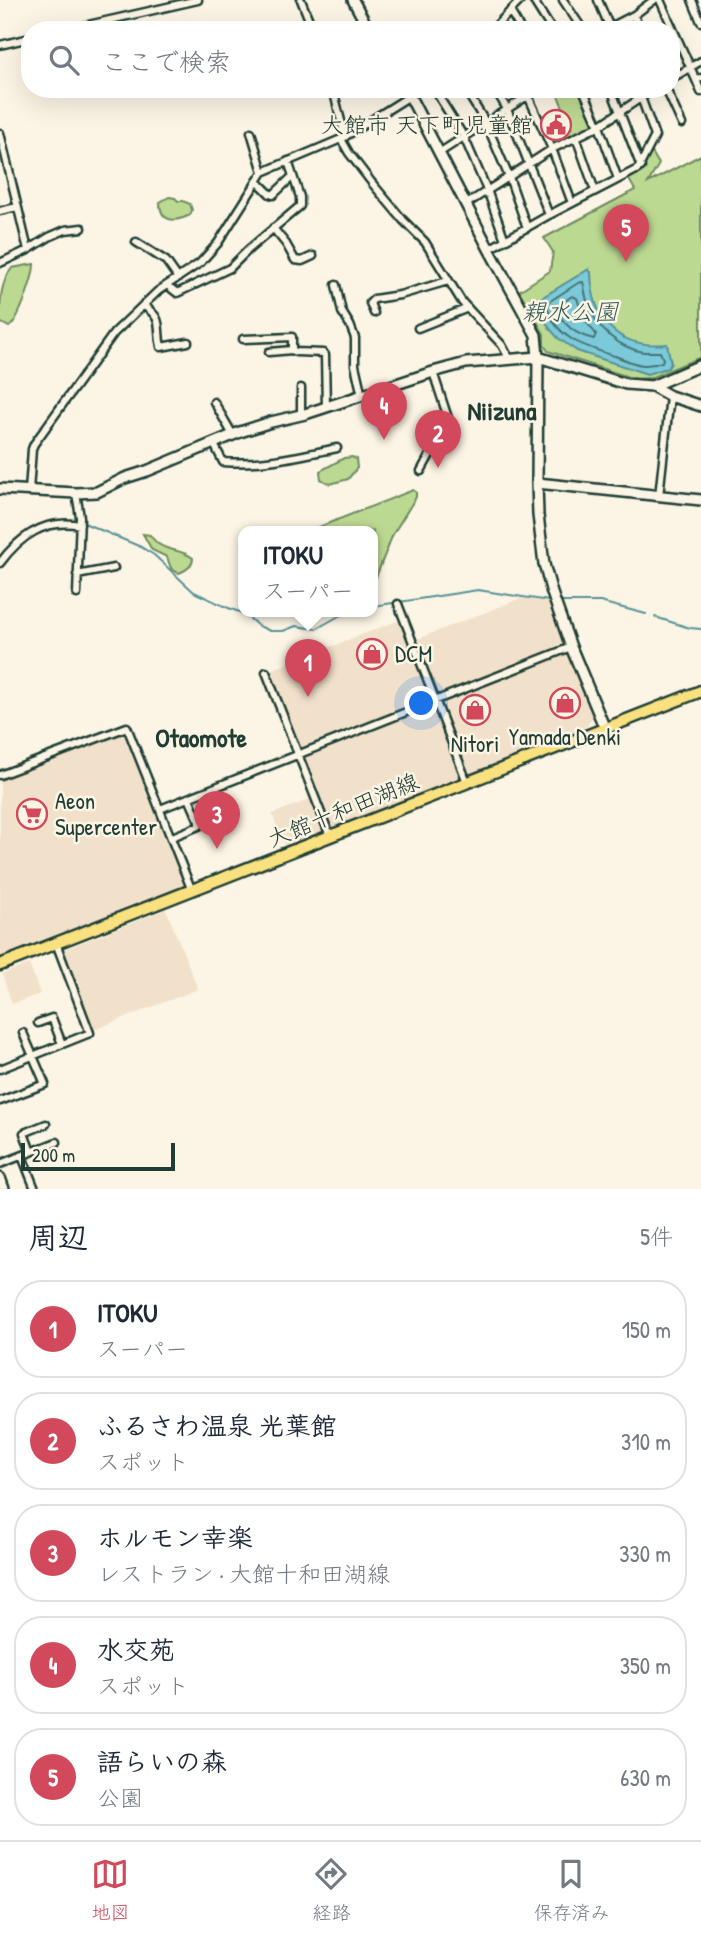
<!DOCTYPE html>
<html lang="ja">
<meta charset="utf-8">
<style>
:root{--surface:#fff;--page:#f6f6f7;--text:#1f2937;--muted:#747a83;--line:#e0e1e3;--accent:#d1495b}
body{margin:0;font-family:"Patrick Hand","Klee One",sans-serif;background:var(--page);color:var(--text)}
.scale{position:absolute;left:21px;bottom:18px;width:154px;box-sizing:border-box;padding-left:7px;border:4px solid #1f3d34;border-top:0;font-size:19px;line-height:24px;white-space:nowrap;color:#1f3d34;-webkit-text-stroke:5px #fcf5e5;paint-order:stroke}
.you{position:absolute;left:422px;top:704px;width:24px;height:24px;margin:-18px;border:5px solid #fff;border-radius:50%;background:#1a73e8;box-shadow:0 0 0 10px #1a73e833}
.badge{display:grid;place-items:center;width:46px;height:46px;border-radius:50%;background:var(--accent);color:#fff;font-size:23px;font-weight:700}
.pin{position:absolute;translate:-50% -58px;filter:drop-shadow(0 2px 4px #0008)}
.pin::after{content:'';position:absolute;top:37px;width:24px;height:21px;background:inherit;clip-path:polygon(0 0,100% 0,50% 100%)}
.popup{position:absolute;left:238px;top:526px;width:140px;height:91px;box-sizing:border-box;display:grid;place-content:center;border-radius:14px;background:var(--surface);filter:drop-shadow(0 2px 5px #0005);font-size:23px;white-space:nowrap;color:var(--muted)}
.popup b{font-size:26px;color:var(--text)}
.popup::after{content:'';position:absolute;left:50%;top:100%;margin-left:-14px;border:14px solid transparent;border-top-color:var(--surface)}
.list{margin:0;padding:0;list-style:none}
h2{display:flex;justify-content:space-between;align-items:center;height:91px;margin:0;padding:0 28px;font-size:30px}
h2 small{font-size:23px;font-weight:400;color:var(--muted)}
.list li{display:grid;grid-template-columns:46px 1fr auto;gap:21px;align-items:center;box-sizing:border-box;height:98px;margin:0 14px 14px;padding:0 14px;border:2px solid var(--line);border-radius:28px}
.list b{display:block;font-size:26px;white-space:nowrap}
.list p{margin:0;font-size:23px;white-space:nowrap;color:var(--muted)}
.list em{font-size:23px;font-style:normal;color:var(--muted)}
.icon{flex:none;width:38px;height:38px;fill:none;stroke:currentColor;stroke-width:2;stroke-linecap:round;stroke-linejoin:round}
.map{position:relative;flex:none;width:701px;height:1189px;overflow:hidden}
.search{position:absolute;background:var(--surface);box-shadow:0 7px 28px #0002;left:21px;right:21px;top:21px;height:77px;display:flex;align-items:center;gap:18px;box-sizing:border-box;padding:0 24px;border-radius:28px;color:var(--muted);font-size:26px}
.sheet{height:651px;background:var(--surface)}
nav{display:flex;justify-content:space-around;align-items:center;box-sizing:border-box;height:98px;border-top:2px solid var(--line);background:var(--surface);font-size:19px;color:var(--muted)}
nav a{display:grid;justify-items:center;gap:4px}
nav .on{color:var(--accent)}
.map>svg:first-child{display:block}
.built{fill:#f2e1ca}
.green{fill:#bcd991;stroke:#6e8b62;stroke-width:2}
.water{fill:#7bc9d9;stroke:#569197;stroke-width:2}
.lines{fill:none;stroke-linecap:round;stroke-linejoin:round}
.shore{stroke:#447576;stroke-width:2}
.stream{stroke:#569197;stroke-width:2}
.street-casing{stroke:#1f3d34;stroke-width:11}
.secondary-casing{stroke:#1f3d34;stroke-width:14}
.primary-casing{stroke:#1f3d34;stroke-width:15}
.street{stroke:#fcf5e5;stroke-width:6}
.secondary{stroke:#fcf5e5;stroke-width:9}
.primary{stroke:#fae180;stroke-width:10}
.labels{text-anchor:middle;stroke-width:5;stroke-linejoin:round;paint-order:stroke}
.poi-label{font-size:23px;fill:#1f3d34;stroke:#fcf5e5;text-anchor:start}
.street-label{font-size:23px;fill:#1f3d34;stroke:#fcf5e5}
.water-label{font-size:24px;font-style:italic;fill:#315955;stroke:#fcf5e5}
.quarter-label{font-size:26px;font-weight:bold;fill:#1f3d34;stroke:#fcf5e5}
</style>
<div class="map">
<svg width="701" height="1189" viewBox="0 0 701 1189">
<rect width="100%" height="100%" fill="#fcf5e5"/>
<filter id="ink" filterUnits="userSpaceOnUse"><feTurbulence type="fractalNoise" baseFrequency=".0143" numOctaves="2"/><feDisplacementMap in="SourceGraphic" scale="14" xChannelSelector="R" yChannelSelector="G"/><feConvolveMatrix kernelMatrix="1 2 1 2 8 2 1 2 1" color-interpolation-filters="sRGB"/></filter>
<g filter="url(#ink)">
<path class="built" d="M521 598 548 602 565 645 554 651 437 698 415 640Z
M402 619 433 700 300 752 268 671Z
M569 654 593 716 587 726 554 741 467 775 439 702 539 662Z
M433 704 435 705 464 777 330 828 301 755Z
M122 730 128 732 186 885 0 958V777Z
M313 798 325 830 285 846 272 814Z
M166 909 198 989 91 1031 60 951Z
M29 964 40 994 12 1004 2 974Z"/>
<path class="green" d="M555 89H580L596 124 554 144 551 137 572 128Z
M650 149 659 164 648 183 701 155V357L650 378 635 379 548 351 544 345V334L519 291 550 271 553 252 544 238 635 190 627 176 640 169Z
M169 197 175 198 178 201H183L190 204 192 210 190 215C174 223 160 222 160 202Z
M34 264C34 276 19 321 9 327L0 322C0 302 0 283 12 268Z
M352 457 356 459 357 468 348 479 330 484 321 479 320 471 344 458Z
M413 490 416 492V497L393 534 376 577 373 579V531H309Z
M143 534 150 535C163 554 176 546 193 558 193 566 187 570 179 573 168 569 171 566 167 557L152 550Z"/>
<path class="water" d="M589 269V271L591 272C592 320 617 349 667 344L671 363 668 368 647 374 577 351 558 338 550 329 544 318 538 300Z"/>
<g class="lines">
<path class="shore" d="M583 282C585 289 585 296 588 304 596 328 618 348 644 352 649 352 655 352 660 352L663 359 662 362C643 369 634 363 615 356 586 347 552 338 547 303L578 283Z
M572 296 577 298 584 319 596 334 594 339C578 336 558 323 558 306Z"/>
<path class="stream" d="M56 521 66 520 75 521
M84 523 141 547 154 555 194 592 226 607 242 613
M0 558 15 540 28 531
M560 602H600L646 614
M373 606 478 590 549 601
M248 617 257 625 270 631H283L296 626 316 629 339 616 355 611
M655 617 690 628 701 629"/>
<g class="street-casing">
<path id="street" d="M301 0 313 30
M533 0 552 30
M563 0 583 30
M598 0 610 28
M660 0 696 80 701 78
M692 0 701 22
M510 11 521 30
M634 15 640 30
M66 30 198 0
M492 30 521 0
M605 30 634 15 654 0
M0 45 30 38
M671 79 701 61
M696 80 701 92
M333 89 345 137
M434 89 464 137 487 190 505 240
M465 89 486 123 509 177 527 228
M495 89 507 109 549 215
M525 89 552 149 572 203
M583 89 599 126 618 179
M611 89 641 167
M666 89 682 124
M383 91 386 89
M251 132 263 172
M0 133 28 250
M576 137 595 191
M341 139 349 153 372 183 403 220 425 242 462 302 502 345 509 358
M439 153 529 95 540 89
M257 181 270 194 273 195 293 176
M465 205 552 149 599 126 654 89
M0 211 17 207
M273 228 286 244 295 260 302 261 313 256
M136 242 166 261 178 278
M489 249 549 215 638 169 655 136 638 89
M0 263 28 250 49 237 65 230 82 228
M167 285 177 293 230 268 249 249 300 206V197L288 161
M336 285 342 312 350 325 355 338V365L362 396
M143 305C165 320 156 326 161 347L188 342
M374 313 370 303 374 299 400 295 448 281
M418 328 468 308
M243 339 292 337V350L269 352
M292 350 296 352 323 353 325 355 326 408
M301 388V415
M214 402 233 435
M213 442 223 462C263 465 299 456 337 448
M421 471 447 424 448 418 433 372
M29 491 32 449 34 444 114 333 158 291 200 263 218 243 263 172 341 139 421 89
M76 493 80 517 77 594
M659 496 670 396
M0 563C20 536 45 518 80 525
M77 575 114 568
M398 604 467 782
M266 672 330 836
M0 775 127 727 192 891
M160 809 571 647
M172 837 199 826V821L189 798
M38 1023 52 1018 62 1044
M0 1069 90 1033 56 943
M0 1101 45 1084 23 1033
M31 1152 24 1133 46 1124
M22 1156 35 1189
M0 1164 57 1142"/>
</g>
<g class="secondary-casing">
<path id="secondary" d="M353 0 369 30
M406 89 489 249 536 335 538 357 537 483 538 515 544 564 552 593 571 647 605 729
M652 386 670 396 701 406
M537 483 701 500
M0 489 76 493 97 492 125 478 147 471 240 432 271 422 305 414 433 372 466 363 538 357 626 384 652 386 701 365
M0 1178 4 1189"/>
</g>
<g class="primary-casing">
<path id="primary" d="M0 965 701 691"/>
</g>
<use href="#street" class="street"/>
<use href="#secondary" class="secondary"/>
<use href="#primary" class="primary"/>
</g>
</g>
<defs>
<g id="civic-ring" transform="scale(1.575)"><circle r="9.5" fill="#fcf5e5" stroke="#d1495b" stroke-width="1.5"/><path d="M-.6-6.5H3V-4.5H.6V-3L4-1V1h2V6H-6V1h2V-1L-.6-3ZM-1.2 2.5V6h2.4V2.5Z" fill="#d1495b"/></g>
<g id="shop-ring" transform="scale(1.575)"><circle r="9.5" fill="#fcf5e5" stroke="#d1495b" stroke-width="1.5"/><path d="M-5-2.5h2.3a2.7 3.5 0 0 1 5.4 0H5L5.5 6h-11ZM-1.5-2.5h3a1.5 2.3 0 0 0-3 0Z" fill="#d1495b"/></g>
<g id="supermarket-ring" transform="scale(1.575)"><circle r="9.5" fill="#fcf5e5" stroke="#d1495b" stroke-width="1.5"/><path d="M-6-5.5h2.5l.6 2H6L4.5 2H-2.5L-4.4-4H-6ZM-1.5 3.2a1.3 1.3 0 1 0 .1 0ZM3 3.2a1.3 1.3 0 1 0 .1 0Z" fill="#d1495b"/></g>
</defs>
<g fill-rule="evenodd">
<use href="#civic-ring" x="556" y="125"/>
<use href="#shop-ring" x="372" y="654"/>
<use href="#shop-ring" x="565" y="703"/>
<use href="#shop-ring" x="475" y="710"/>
<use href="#supermarket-ring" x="32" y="814"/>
</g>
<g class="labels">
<g class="poi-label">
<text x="533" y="133" text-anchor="end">大館市 天下町児童館</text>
<text x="395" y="662">DCM</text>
<text x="565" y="745" text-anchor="middle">Yamada Denki</text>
<text x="475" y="752" text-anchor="middle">Nitori</text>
<text x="55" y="809">Aeon<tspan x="55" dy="26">Supercenter</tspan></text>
</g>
<g class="street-label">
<text transform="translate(343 810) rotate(-22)" y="8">大館十和田湖線</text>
</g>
<g class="water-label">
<text x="570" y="320">親水公園</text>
</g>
<g class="quarter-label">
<text x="502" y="420">Niizuna</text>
<text x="201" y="747">Otaomote</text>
</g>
</g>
</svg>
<div class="scale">200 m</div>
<div class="you"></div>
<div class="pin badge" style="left:308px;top:697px">1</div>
<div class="popup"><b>ITOKU</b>スーパー</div>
<div class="pin badge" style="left:438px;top:468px">2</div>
<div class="pin badge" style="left:217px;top:849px">3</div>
<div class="pin badge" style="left:384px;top:440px">4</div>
<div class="pin badge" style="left:626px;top:262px">5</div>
<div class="search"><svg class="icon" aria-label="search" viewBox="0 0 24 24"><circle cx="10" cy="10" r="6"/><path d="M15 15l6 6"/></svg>ここで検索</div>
</div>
<section class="sheet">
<h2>周辺<small>5件</small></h2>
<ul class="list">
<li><span class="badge">1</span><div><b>ITOKU</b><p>スーパー</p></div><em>150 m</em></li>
<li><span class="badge">2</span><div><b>ふるさわ温泉 光葉館</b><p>スポット</p></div><em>310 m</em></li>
<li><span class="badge">3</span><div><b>ホルモン幸楽</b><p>レストラン · 大館十和田湖線</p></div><em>330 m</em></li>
<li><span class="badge">4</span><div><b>水交苑</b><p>スポット</p></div><em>350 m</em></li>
<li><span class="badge">5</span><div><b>語らいの森</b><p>公園</p></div><em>630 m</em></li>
</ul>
</section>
<nav>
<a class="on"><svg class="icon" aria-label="map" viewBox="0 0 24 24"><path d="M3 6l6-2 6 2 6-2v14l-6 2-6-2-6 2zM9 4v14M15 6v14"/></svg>地図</a>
<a><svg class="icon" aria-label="directions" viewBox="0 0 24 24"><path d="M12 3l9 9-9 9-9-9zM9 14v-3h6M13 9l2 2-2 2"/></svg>経路</a>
<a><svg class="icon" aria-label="saved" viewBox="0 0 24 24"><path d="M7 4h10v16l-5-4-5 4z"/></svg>保存済み</a>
</nav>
